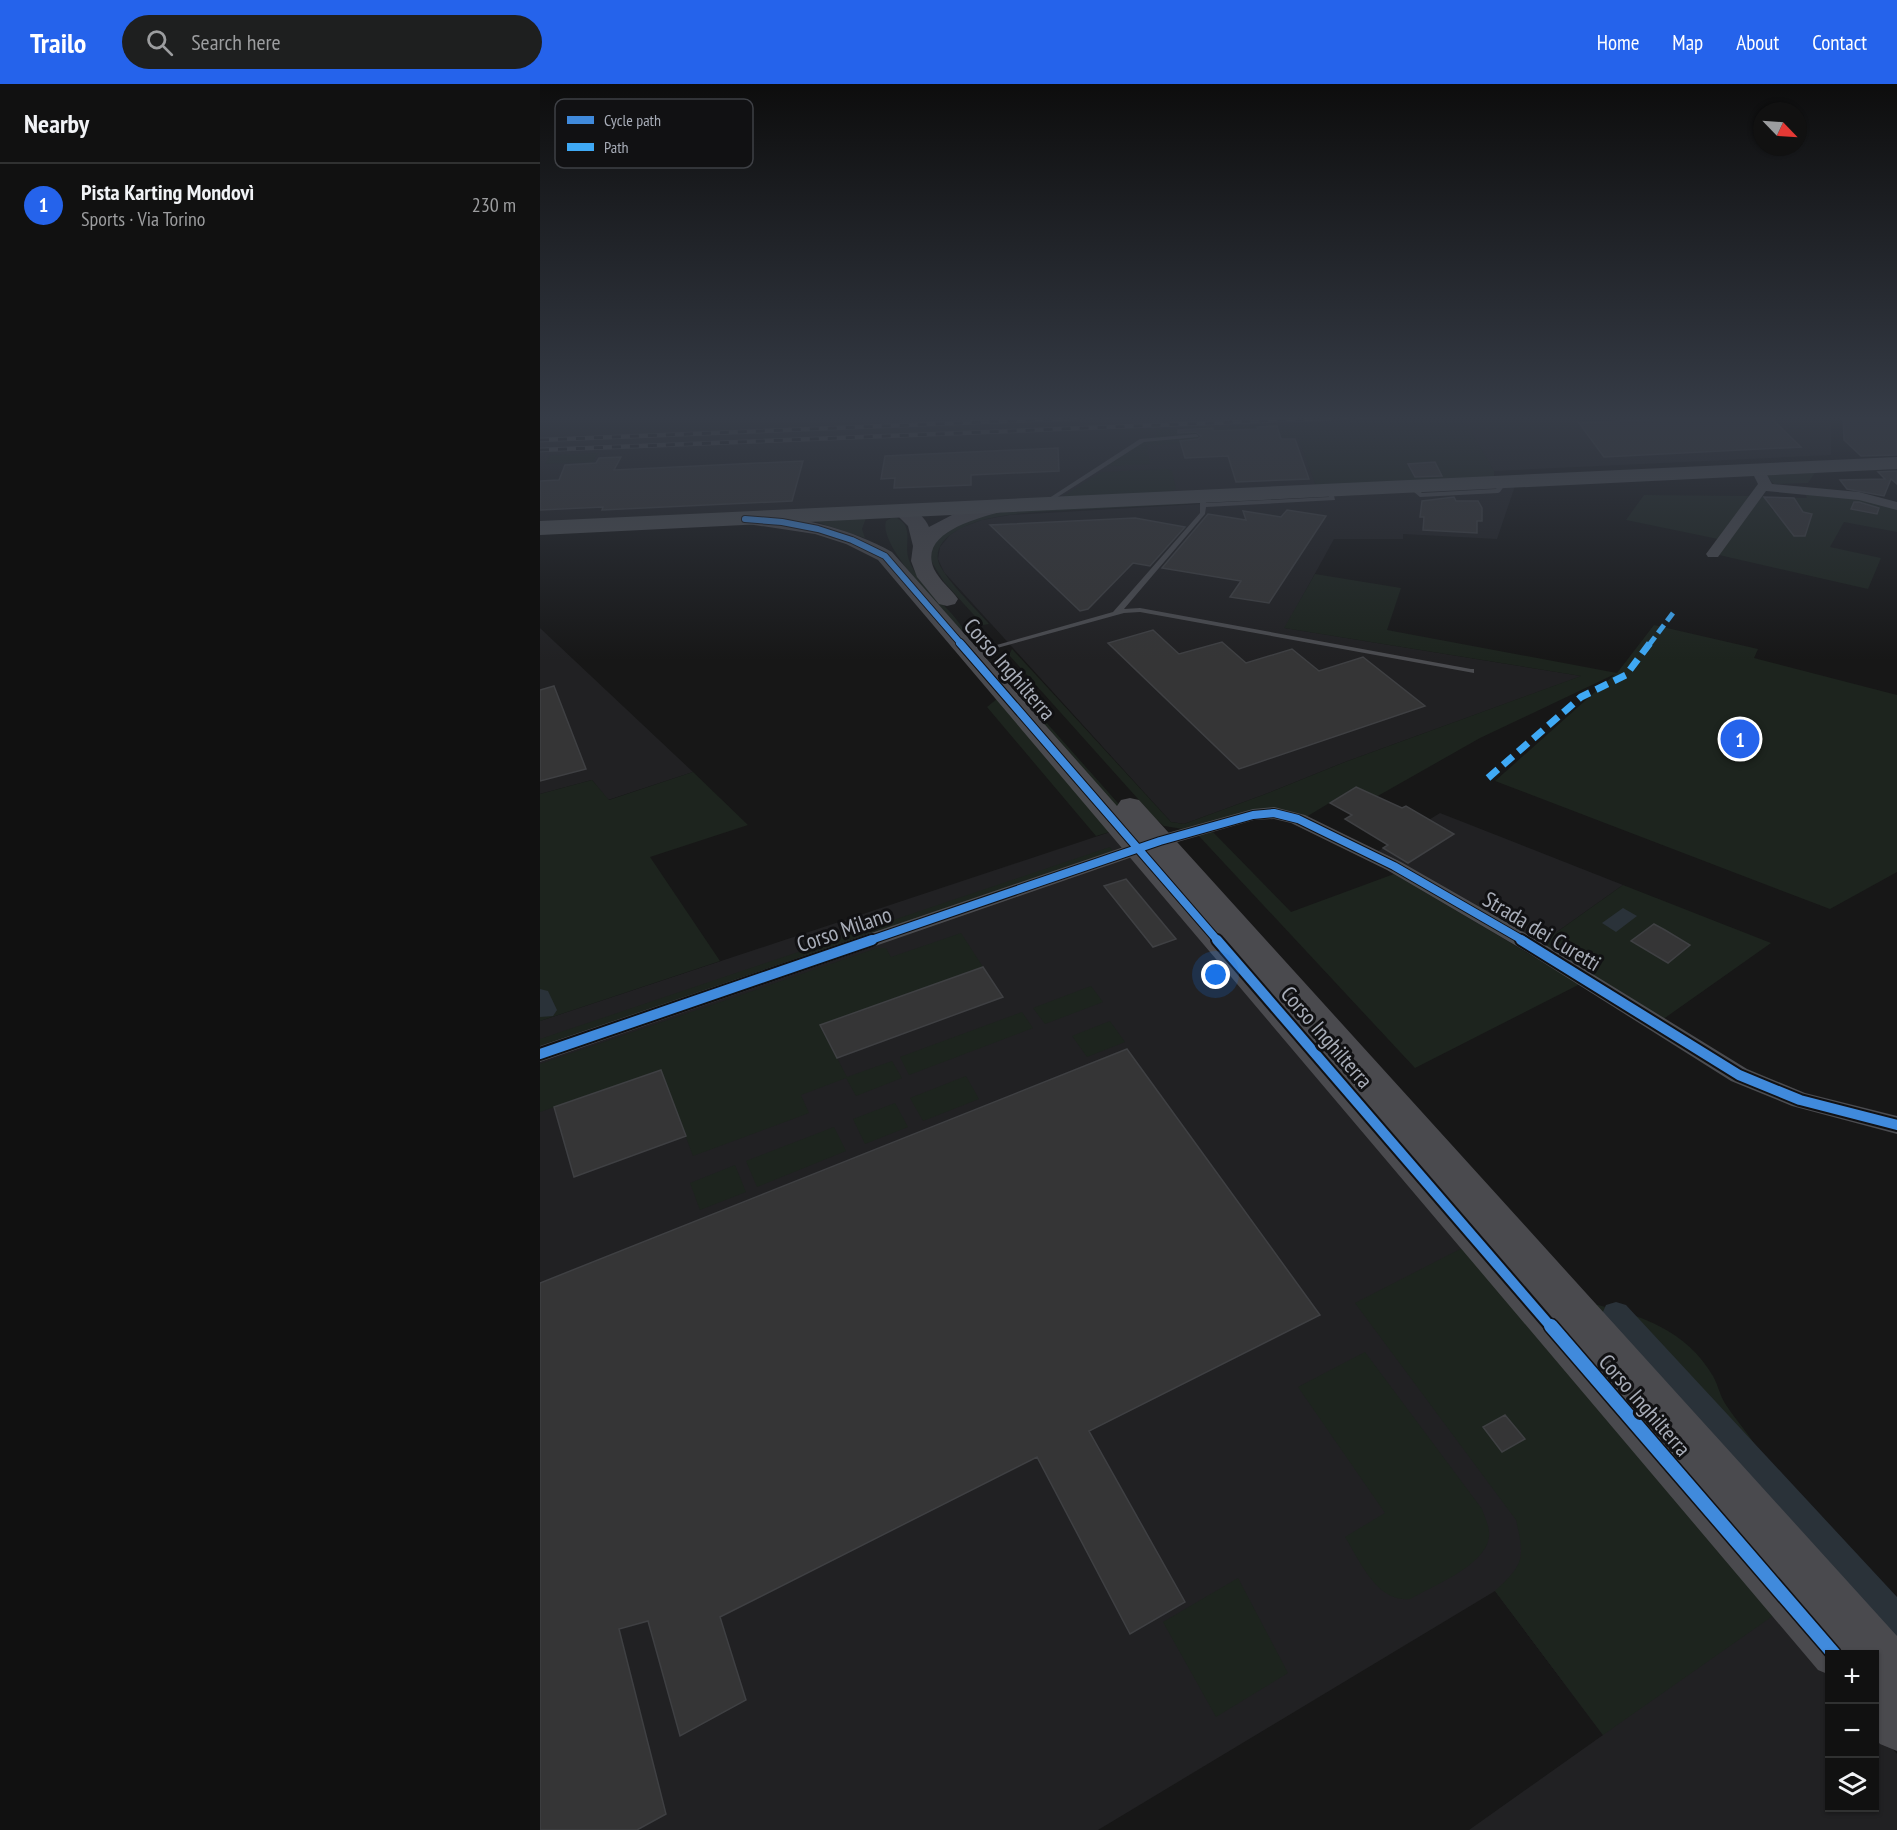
<!DOCTYPE html>
<meta charset="utf-8">
<style>
:root{--surface:#111;--page:#1e1f1f;--text:#f1f3f6;--muted:#9c9d9f;--line:#303131;--accent:#2563eb}
body{margin:0;font-family:"PT Sans Narrow",sans-serif;background:var(--page);color:var(--text)}
.controls{position:absolute;right:18px;bottom:18px;display:grid;overflow:hidden;border-radius:0px;box-shadow:0 2px 4px #0004}
.controls button{width:54px;height:54px;display:grid;place-items:center;padding:0;border:0;border-bottom:2px solid var(--line);background:var(--surface);color:var(--text);font:30px sans-serif}
.compass{position:absolute;left:1213px;top:18px;width:54px;height:54px;border-radius:50%;background:var(--surface);box-shadow:0 2px 4px #0004;rotate:115deg}
.you{position:absolute;left:676px;top:891px;width:21px;height:21px;margin:-15px;border:4px solid #fff;border-radius:50%;background:#1a73e8;box-shadow:0 0 0 9px #1a73e833}
.badge{display:grid;place-items:center;width:39px;height:39px;border-radius:50%;background:var(--accent);color:#fff;font-size:20px;font-weight:700}
.pin{position:absolute;translate:-50% -50%;border:3px solid #fff;box-shadow:0 2px 6px #0006}
.list{margin:0;padding:0;list-style:none}
h2{display:flex;justify-content:space-between;align-items:center;height:78px;margin:0;padding:0 24px;font-size:26px}
h2 small{font-size:20px;font-weight:400;color:var(--muted)}
.list li{display:grid;grid-template-columns:39px 1fr auto;gap:18px;align-items:center;box-sizing:border-box;height:84px;padding:0 24px;border-top:2px solid var(--line)}
.list b{display:block;font-size:22px;white-space:nowrap}
.list p{margin:0;font-size:20px;white-space:nowrap;color:var(--muted)}
.list em{font-size:20px;font-style:normal;color:var(--muted)}
.icon{flex:none;width:33px;height:33px;fill:none;stroke:currentColor;stroke-width:2;stroke-linecap:round;stroke-linejoin:round}
.map{position:relative;flex:none;width:1357px;height:1746px;overflow:hidden}
header{display:flex;align-items:center;gap:36px;box-sizing:border-box;height:84px;padding:0 30px;background:var(--accent);color:#fff}
header strong{font-size:28px}
nav{display:flex;gap:33px;margin-inline-start:auto;font-size:21px}
.search{width:420px;height:54px;background:var(--page);display:flex;align-items:center;gap:15px;box-sizing:border-box;padding:0 21px;border-radius:33px;color:var(--muted);font-size:22px}
main{display:flex}
aside{flex:1;background:var(--surface)}
.map>svg:first-child{display:block}
.built{fill:#212123}
.green{fill:#1d241e}
.water{fill:#2a3239}
.lines{fill:none;stroke-linecap:round;stroke-linejoin:round}
.canal{fill:#2a3239;fill-rule:evenodd}
.building{fill:#353536;stroke:#3f4043;stroke-width:1.5}
.lane{fill:#4b4c50;fill-rule:evenodd}
.street{fill:#4b4c50;fill-rule:evenodd}
.secondary{fill:#4a4a4e;fill-rule:evenodd}
.primary{fill:#4d4f52;fill-rule:evenodd}
.rail-casing{stroke:#4b4c4f;stroke-width:4.5}
.rail{stroke:#111113;stroke-width:3;stroke-dasharray:9;stroke-linecap:butt}
.quiet-far1{stroke:#3fa9f5;stroke-width:5;stroke-dasharray:10 5;stroke-linecap:butt}
.quiet{stroke:#3fa9f5;stroke-width:7;stroke-dasharray:13 7;stroke-linecap:butt}
.cycleway-far3-casing{stroke:#111113;stroke-width:8}
.cycleway-far2-casing{stroke:#111113;stroke-width:10}
.cycleway-far1-casing{stroke:#111113;stroke-width:14}
.cycleway-casing{stroke:#111113;stroke-width:17}
.cycleway-far3{stroke:#408adc;stroke-width:6}
.cycleway-far2{stroke:#408adc;stroke-width:8}
.cycleway-far1{stroke:#408adc;stroke-width:10}
.cycleway{stroke:#408adc;stroke-width:14}
.labels{text-anchor:middle;stroke-width:6;stroke-linejoin:round;paint-order:stroke}
.street-label{font-size:22px;fill:#a8adb8;stroke:#111113}
.key{fill:#111113;stroke:#3e4045;stroke-width:1.5}
.key-label{font-size:16px;fill:#a8adb8}
</style>
<header>
<strong>Trailo</strong>
<div class="search"><svg class="icon" aria-label="search" viewBox="0 0 24 24"><circle cx="10" cy="10" r="6"/><path d="M15 15l6 6"/></svg>Search here</div>
<nav><a>Home</a><a>Map</a><a>About</a><a>Contact</a></nav>
</header>
<main>
<aside>
<h2>Nearby<small></small></h2>
<ul class="list">
<li><span class="badge">1</span><div><b>Pista Karting Mondovì</b><p>Sports · Via Torino</p></div><em>230 m</em></li>
</ul>
</aside>
<div class="map">
<svg width="1357" height="1746" viewBox="0 0 1357 1746">
<rect width="100%" height="100%" fill="#171717"/>
<path class="built" d="M0 332H926L753 339 777 404 0 441Z
M1006 332H1291V371L954 387 923 335Z
M975 402 957 455 863 450V455H794L745 544 1042 592 805 678 723 711 644 740 631 738 404 488 398 475 400 463 410 451 420 444 442 436 470 431Z
M0 544 153 688 68 716 52 696 0 710Z
M900 729 1083 801 1000 860 837 768Z
M573 747 1289 1591 1290 1724H1334L1335 1644 1357 1670V1746H929L1063 1651 955 1507 558 1746H0V937Z"/>
<path class="green" d="M922 332 954 387V396L777 404 758 354 607 361 610 380 567 382 604 357 617 355 616 346Z
M58 369 53 378 5 380 10 371Z
M627 385 632 387 636 405 626 411 516 417 561 388Z
M1276 387 1268 399 1234 400 1224 389Z
M1265 409 1310 413 1357 424V448L1304 438 1290 463 1341 474 1328 505 1179 471 1220 413H1224L1233 427 1249 428 1257 420 1254 414H1267Z
M1104 411 1212 412 1178 455 1086 436Z
M648 418V420C610 422 572 424 533 426 503 428 472 428 442 436 425 441 394 454 398 476 400 490 438 527 449 540L443 541 404 498 391 477V464L395 458 411 444 446 430 463 428Z
M326 434 322 445 325 454 271 436Z
M351 434H357C375 444 363 460 369 476 379 503 409 521 424 546H420C403 526 338 462 346 437Z
M775 490 861 504 847 546 1077 589 1114 541 1218 565 1214 574 1357 611V788L1290 825 955 697 1075 590 940 654 836 713 816 703 766 733 751 728 643 745 624 742 616 735 469 571 472 565 631 738 644 740 723 711 805 678 1041 592 744 544Z
M480 609 593 736 588 738 475 610Z
M458 614 573 747 556 752 447 623Z
M153 688 208 741 110 773 180 877 0 937V710L52 696 69 716Z
M672 747 751 828 854 790 1040 900 875 984 658 751Z
M570 763 573 768 0 962V955Z
M1083 801 1231 859 1122 936 1000 860Z
M421 849 443 883 280 941 307 993 352 977 362 994 316 1012 306 994 261 1011 269 1029 153 1072 121 986 0 1028V980L337 864H346L351 873Z
M551 902 563 918 505 940 493 924Z
M482 928 493 944 369 991 360 973Z
M570 937 585 958 547 973 532 952Z
M426 992 439 1015 383 1037 370 1014Z
M355 1019 368 1043 325 1060 313 1035Z
M294 1043 306 1067 217 1103 206 1077Z
M195 1081 206 1108 160 1126 150 1099Z
M926 1162 1237 1529 1063 1651 955 1507C984 1480 985 1475 976 1436L815 1219Z
M1054 1220C1101 1231 1147 1247 1173 1292 1178 1301 1180 1312 1186 1321 1195 1335 1207 1348 1216 1362 1228 1383 1235 1405 1240 1427Z
M825 1268 942 1425C945 1434 950 1443 949 1453 946 1481 893 1502 870 1515 837 1519 820 1477 805 1453L845 1429 758 1303Z
M698 1494 748 1589 676 1633 623 1538Z"/>
<path class="water" d="M1083 824 1097 832 1076 848 1062 839Z"/>
<g class="lines">
<path class="canal" d="M0 905 8 907 17 926 13 932 0 933Z
M1076 1218 1086 1221 1357 1513V1555L1345 1550 1066 1239 1062 1230 1066 1221Z"/>
</g>
<path class="building" d="M1193 332H1229L1261 363 1064 373 1039 339Z
M1303 332H1355L1357 371 1321 372 1304 356Z
M737 342 741 355H755L769 395 696 398 688 372 645 374 640 357 658 355 661 352 656 348 638 349V346L673 344V347L718 345 717 343Z
M518 364 519 387 431 391V401L354 404 355 394 341 395 345 372Z
M81 373 74 386 263 377 252 417 62 426 63 423 0 426V397L19 396 25 381 56 379 59 374Z
M895 378 902 392 875 393 868 380Z
M1357 387V400L1351 395 1344 412 1307 405 1300 396 1345 395 1338 388Z
M914 413 916 417H938L942 424V437H937V449L883 446 884 433H880L882 417Z
M1224 413 1254 414 1263 428 1272 430 1265 452H1254Z
M1314 418H1319L1339 424 1337 430 1311 425Z
M747 426 786 432 729 519 690 513 701 497 622 484 668 430 706 436 703 427 741 433Z
M595 434 645 443 610 482 593 479 548 525 540 527 450 441Z
M613 546 639 570 682 558 706 579 752 565 779 587 823 573 885 622 699 685 568 559Z
M14 602 46 685 0 697V606Z
M816 703 862 724 866 722 914 750 868 779 843 764 848 761 805 735 812 731 790 719Z
M586 795 636 855 613 863 564 802Z
M1114 840 1125 846 1150 861 1128 879 1091 857Z
M443 883 463 913 297 974 280 941Z
M587 965 780 1231 549 1347 645 1518 590 1550 497 1373 180 1533 206 1616 140 1652 108 1537 79 1545 126 1730 97 1746H0V1199Z
M121 986 146 1052 34 1093 14 1023Z
M965 1331 985 1355 962 1368 943 1343Z"/>
<g class="lines">
<path class="lane" d="M656 350 659 352 658 353 604 358 505 421 500 420 600 355Z
M962 397 967 398 960 408 958 409 880 413 868 403 873 402 882 409 956 405Z
M790 405 793 407 795 416 666 423 665 430 584 525 600 524 931 585H934V589L600 528 584 529 450 566 446 564 573 528 660 429V412H664L666 419 789 413 787 407Z"/>
<path class="street" d="M1221 388 1226 389 1232 400 1319 408 1357 418V426L1319 416 1226 407 1178 473H1168L1166 470 1218 400 1214 392Z
M450 559 458 564 456 567 431 574 423 569 425 566Z
M734 723 765 731 861 778 999 857 1207 985 1265 1009 1357 1032V1050L1252 1022 1191 997 985 867 847 786 751 739 734 735 714 736 627 761 0 978V962L613 753 713 725Z"/>
<path class="secondary" d="M453 418 460 420 463 424 460 428C436 435 378 449 394 485 400 497 411 505 418 515L415 520 407 522 399 520 377 493 371 477 373 462 368 442 354 428 357 424C370 420 384 431 389 443L412 431Z
M208 429C259 433 307 443 352 468L577 722 581 716 590 714 599 716 1357 1552V1667L1340 1660 1334 1653V1570H1290V1591L1278 1586 338 476 306 460 275 450 201 439 198 435 201 431Z"/>
<path class="primary" d="M1357 373V385L0 451V437Z"/>
<g class="rail-casing">
<path id="rail" d="M0 356 591 332
M0 366 843 332"/>
</g>
<use href="#rail" class="rail"/>
<path class="quiet-far1" d="M1109 561 1133 529"/>
<path class="quiet" d="M948 694 1041 613 1086 591 1110 559"/>
<g class="cycleway-far3-casing">
<path id="cycleway-far3" d="M205 435 242 438 278 445 312 456 345 472 422 561"/>
</g>
<g class="cycleway-far2-casing">
<path id="cycleway-far2" d="M420 559 678 857
M328 857 620 757 713 731 734 729 758 735 854 782 984 857"/>
</g>
<g class="cycleway-far1-casing">
<path id="cycleway-far1" d="M677 856 1012 1244
M981 856 1199 991 1260 1016 1357 1041
M0 970 332 856"/>
</g>
<g class="cycleway-casing">
<path id="cycleway" d="M1011 1242 1294 1570"/>
</g>
<use href="#cycleway-far3" class="cycleway-far3"/>
<use href="#cycleway-far2" class="cycleway-far2"/>
<use href="#cycleway-far1" class="cycleway-far1"/>
<use href="#cycleway" class="cycleway"/>
</g>
<linearGradient id="sky" x2="0" y2="1"><stop stop-color="#0d0d0d"/><stop offset="0.58" stop-color="#363c47"/><stop offset="1" stop-color="#363c47" stop-opacity="0"/></linearGradient>
<rect width="1357" height="576" fill="url(#sky)"/>
<g class="labels">
<g class="street-label">
<text transform="translate(470 585) rotate(49)" y="8">Corso Inghilterra</text>
<text transform="translate(304 845) rotate(-19)" y="8">Corso Milano</text>
<text transform="translate(1002 847) rotate(31)" y="8">Strada dei Curetti</text>
<text transform="translate(787 953) rotate(49)" y="8">Corso Inghilterra</text>
<text transform="translate(1105 1321) rotate(49)" y="8">Corso Inghilterra</text>
</g>
</g>
<rect x="15" y="15" width="198" height="69" rx="9" class="key"/>
<rect x="27" y="32" width="27" height="8" fill="#408adc"/>
<rect x="27" y="59" width="27" height="8" fill="#3fa9f5"/>
<g class="key-label">
<text x="64" y="42">Cycle path</text>
<text x="64" y="69">Path</text>
</g>
</svg>
<div class="controls">
<button>+</button>
<button>−</button>
<button><svg class="icon" aria-label="layers" viewBox="0 0 24 24"><path d="M12 4l9 5-9 5-9-5zM3 14l9 5 9-5"/></svg></button>
</div>
<svg class="compass" viewBox="-18 -18 36 36"><path d="M0-13l5 13h-10z" fill="#e53935"/><path d="M0 13l5-13h-10z" fill="#9c9d9f"/></svg>
<div class="you"></div>
<div class="pin badge" style="left:1200px;top:655px">1</div>
</div>
</main>
